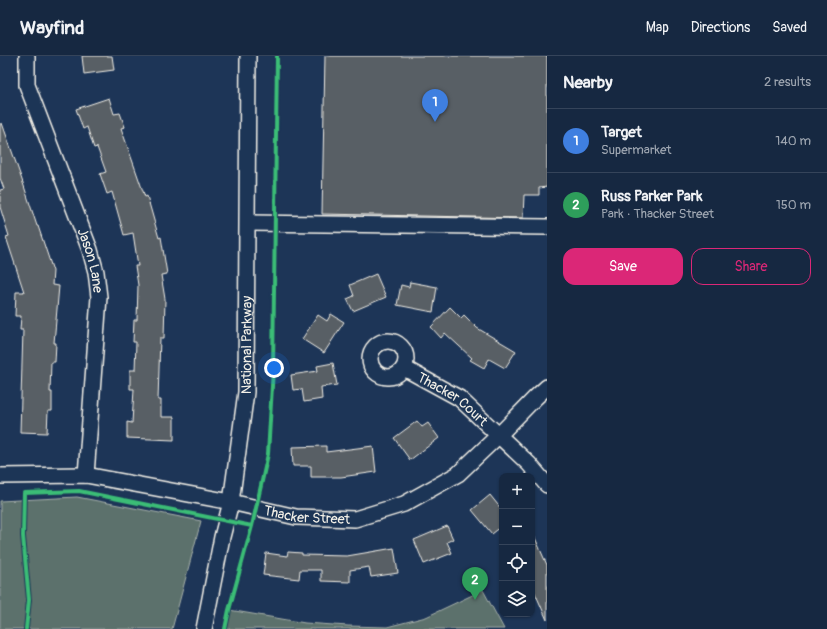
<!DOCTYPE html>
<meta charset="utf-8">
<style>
:root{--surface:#162841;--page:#1f3048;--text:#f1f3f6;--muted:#9ea6b1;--line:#35445a;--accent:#db2777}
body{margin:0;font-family:Pangolin,sans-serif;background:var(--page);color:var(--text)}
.controls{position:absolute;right:12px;bottom:12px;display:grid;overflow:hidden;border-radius:8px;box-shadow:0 1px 3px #0004}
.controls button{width:36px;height:36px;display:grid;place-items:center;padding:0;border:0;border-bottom:1px solid var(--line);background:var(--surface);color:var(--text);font:20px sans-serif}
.you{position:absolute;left:274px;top:312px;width:14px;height:14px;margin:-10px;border:3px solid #fff;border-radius:50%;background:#1a73e8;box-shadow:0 0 0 6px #1a73e833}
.badge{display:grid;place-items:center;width:26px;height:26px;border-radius:50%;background:var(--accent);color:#fff;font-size:13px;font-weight:700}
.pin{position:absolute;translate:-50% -33px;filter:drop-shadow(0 1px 2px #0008)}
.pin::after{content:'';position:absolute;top:21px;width:14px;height:12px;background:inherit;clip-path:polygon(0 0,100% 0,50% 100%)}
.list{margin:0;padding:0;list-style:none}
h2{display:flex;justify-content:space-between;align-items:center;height:52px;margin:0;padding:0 16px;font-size:17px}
h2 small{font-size:13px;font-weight:400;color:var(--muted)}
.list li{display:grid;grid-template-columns:26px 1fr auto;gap:12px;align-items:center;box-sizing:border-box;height:64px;padding:0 16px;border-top:1px solid var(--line)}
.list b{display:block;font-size:15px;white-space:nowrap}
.list p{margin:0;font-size:13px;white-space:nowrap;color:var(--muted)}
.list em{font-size:13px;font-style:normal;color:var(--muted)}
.actions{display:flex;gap:8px;padding:12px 16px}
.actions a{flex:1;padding:9px 0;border:1px solid var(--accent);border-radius:12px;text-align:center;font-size:14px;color:var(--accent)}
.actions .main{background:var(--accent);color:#fff}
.icon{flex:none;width:22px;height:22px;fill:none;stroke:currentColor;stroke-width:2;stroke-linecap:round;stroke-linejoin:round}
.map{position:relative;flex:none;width:547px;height:573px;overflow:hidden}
header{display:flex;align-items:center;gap:24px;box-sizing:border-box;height:56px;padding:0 20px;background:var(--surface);border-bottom:1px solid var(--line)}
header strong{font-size:19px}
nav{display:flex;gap:22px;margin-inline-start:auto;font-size:14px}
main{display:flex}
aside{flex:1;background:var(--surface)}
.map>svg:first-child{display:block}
.green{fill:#5c716c;stroke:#a8b1aa}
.building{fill:#595f65;stroke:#f4f1e8}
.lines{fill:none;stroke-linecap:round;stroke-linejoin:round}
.minor-casing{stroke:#f4f1e8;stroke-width:18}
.minor{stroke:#1d3557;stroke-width:15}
.cycleway-casing{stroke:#1d3557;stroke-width:6}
.cycleway{stroke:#3abd76;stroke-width:4}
.labels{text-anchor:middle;stroke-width:3;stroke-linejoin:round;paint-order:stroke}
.street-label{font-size:14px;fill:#f4f1e8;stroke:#1d3557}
</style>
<header>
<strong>Wayfind</strong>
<nav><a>Map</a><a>Directions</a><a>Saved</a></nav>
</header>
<main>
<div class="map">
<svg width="547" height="573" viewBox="0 0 547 573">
<rect width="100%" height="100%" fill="#1d3557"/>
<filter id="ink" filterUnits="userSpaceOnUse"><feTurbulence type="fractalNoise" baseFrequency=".025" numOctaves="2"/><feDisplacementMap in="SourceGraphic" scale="8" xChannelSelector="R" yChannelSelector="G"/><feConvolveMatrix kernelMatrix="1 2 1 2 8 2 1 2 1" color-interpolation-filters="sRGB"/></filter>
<g filter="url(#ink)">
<path class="green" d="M77 441 201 465 172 573H0V445Z
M483 534 504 573H225L229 554 305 567 348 570 387 571 426 561Z"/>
<path class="building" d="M82 0H112L114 14 84 18Z
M325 0H547V131L539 132V139H524L523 162 322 158Z
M109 42 114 58 120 57 125 71 121 72 145 141 147 140 159 182 161 181 167 218 161 219 165 243 164 282H160L158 344H161V361H174V384L127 382V366L132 367 134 333H130V314H135L136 286H133L134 264H137L138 229 135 210H138L133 177 124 179 112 136 107 138 100 118 106 116 97 91 94 92 87 71 83 73 76 53Z
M2 67 23 127 37 170H38L53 215 52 229 59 230 54 287H56L55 306H51L50 336H52V355H48L47 377 20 376 23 274H20L21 260H15L16 236H24L6 181 9 180 0 151V134L4 133 0 122V68Z
M376 218 386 241 353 255 347 243 354 240 350 229Z
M410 226 437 231 433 256 397 249 401 229 409 231Z
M450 251 461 262 464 259 477 272 516 295 505 312 489 303 484 312 470 304 472 302 445 277 441 282 431 271Z
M331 258 344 266 324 297 302 283 318 259 327 265Z
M333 307 337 329 321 331 322 343 304 346 302 333 293 334 291 319 318 315 317 310Z
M417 365 422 371 428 367 439 382 410 404 394 382Z
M326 390V396L373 390 376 416 341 421H311V410H293L292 391Z
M490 439 502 454V470L492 478 472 454Z
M447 470 453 483 447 486 452 497 424 508 414 484Z
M532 475 547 509V564L532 530Z
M394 492 398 517 371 521 369 511 350 514V526L321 525V514H300L299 523 263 519 266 497 287 500 288 496 302 497V499L347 500Z"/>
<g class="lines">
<g class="minor-casing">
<g id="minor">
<path id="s1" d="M27 0V29L90 194 96 216 99 241 86 419"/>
<path d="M248 167 547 171"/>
<circle cx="388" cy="303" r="18"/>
<path id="s2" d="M404 312 459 342 529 408 547 429"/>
<path id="s3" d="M0 420 86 419 231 446 296 461 355 463 404 448 458 418 499 379 536 341 547 331"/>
<path id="s4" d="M204 573 222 481 231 446 246 336 248 0"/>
</g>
</g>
<use href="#minor" class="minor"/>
<g class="cycleway-casing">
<path id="cycleway" d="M26 573 29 544 23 480 24 437 79 435 252 470 268 398 273 313 277 0
M225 573 229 554 252 470"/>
</g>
<use href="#cycleway" class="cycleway"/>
</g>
</g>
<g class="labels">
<g class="street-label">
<text dy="5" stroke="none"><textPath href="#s1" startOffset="216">Jason Lane</textPath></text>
<text dy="5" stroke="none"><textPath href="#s4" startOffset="288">National Parkway</textPath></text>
<text dy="5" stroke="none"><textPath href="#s2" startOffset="58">Thacker Court</textPath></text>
<text dy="5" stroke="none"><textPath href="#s3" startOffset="311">Thacker Street</textPath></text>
</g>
</g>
</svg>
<div class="controls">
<button>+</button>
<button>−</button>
<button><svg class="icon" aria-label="locate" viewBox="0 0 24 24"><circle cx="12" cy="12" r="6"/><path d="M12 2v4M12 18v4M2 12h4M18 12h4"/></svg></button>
<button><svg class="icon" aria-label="layers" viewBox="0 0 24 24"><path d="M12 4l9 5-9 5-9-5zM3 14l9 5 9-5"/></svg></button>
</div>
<div class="you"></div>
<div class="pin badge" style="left:435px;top:66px;background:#3f7fe0">1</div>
<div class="pin badge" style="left:475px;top:544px;background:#2e9e5b">2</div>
</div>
<aside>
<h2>Nearby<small>2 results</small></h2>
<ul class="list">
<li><span class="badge" style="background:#3f7fe0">1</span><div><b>Target</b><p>Supermarket</p></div><em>140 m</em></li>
<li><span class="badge" style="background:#2e9e5b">2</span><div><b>Russ Parker Park</b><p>Park · Thacker Street</p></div><em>150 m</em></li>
</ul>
<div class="actions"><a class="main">Save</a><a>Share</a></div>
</aside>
</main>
